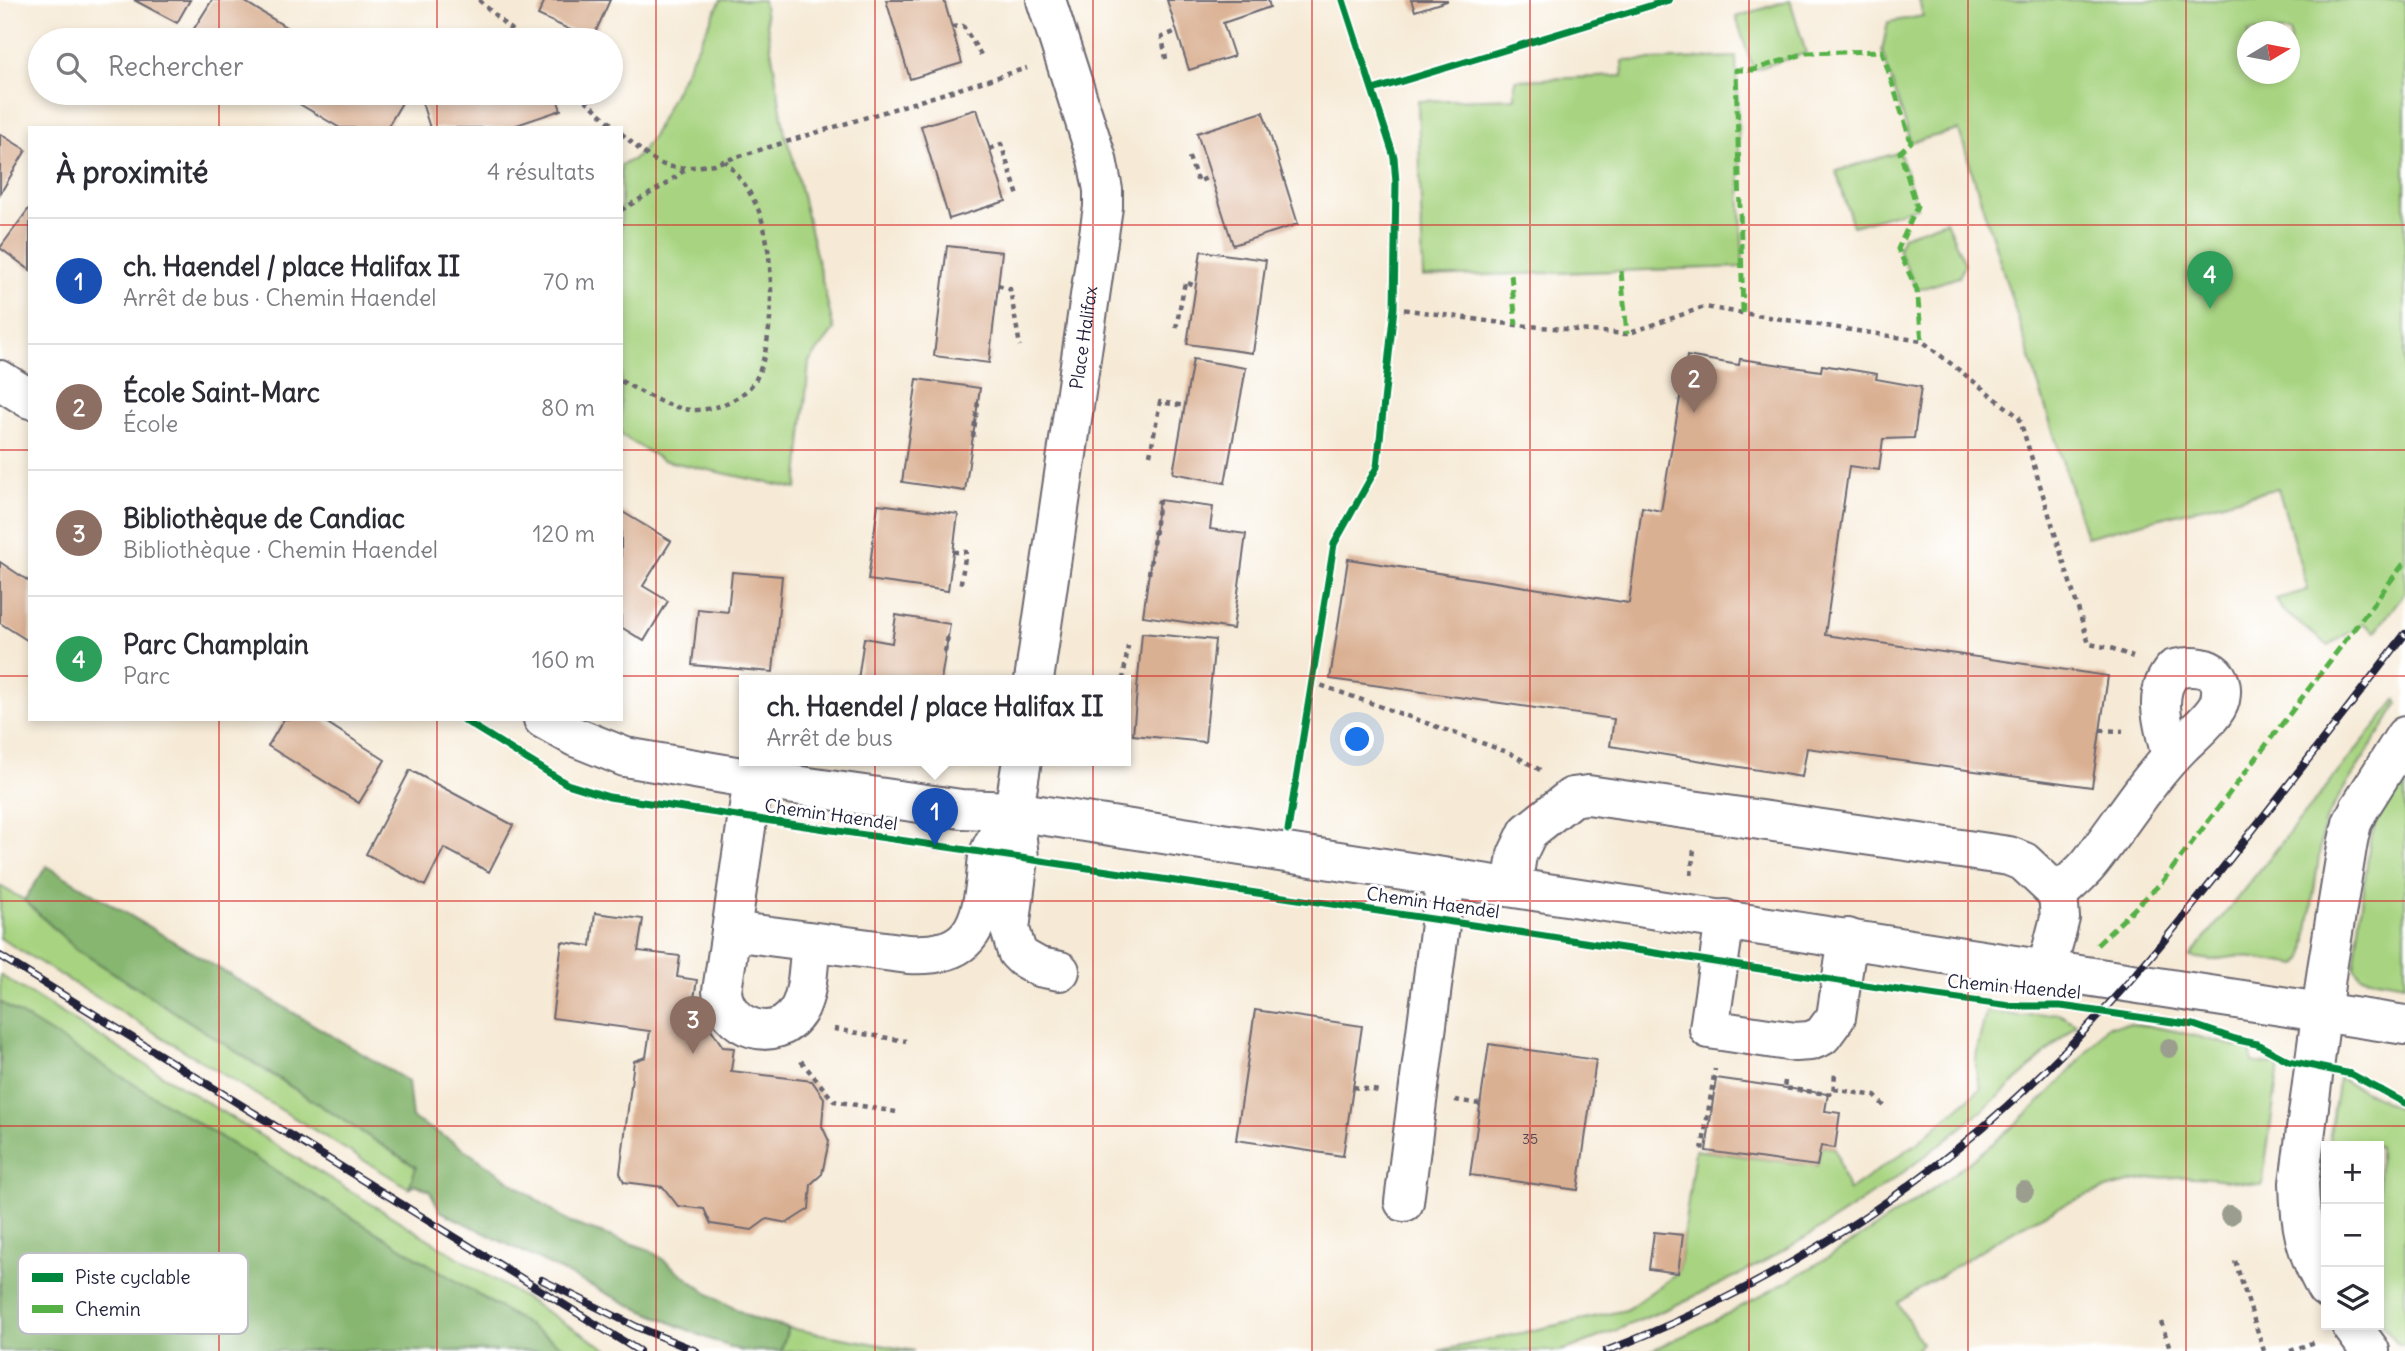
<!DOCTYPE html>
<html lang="fr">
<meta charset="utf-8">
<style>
:root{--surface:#fff;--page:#f7f7f7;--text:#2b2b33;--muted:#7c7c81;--line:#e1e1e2;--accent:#2563eb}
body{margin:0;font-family:Delius,sans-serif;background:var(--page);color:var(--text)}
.controls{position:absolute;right:21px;bottom:21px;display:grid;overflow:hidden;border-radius:0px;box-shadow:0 4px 10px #0003}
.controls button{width:63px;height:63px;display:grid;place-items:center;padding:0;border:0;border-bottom:2px solid var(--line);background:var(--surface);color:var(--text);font:35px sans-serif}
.compass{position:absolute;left:2237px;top:21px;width:63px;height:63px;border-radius:50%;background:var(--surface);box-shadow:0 4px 10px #0003;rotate:80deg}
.you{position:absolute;left:1358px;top:740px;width:24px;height:24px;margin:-18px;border:5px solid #fff;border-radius:50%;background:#1a73e8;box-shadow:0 0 0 10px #1a73e833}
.badge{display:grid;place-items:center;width:46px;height:46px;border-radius:50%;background:var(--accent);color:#fff;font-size:23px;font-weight:700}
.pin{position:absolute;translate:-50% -58px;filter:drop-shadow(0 2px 4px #0008)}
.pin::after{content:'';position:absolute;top:37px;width:24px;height:21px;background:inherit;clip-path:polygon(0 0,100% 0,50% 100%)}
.popup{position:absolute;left:739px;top:675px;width:392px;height:91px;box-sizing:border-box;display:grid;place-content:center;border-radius:0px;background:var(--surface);filter:drop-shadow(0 2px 5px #0005);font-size:23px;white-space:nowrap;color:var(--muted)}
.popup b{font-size:26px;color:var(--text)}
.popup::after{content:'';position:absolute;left:50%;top:100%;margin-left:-14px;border:14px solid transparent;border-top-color:var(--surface)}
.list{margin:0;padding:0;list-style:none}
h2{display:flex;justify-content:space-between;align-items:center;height:91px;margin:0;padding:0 28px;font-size:30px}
h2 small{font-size:23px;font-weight:400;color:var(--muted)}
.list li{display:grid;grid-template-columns:46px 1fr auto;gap:21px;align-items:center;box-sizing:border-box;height:126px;padding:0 28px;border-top:2px solid var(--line)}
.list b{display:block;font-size:26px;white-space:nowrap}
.list p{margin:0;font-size:23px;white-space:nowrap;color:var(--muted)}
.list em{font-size:23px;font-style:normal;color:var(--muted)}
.icon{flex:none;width:38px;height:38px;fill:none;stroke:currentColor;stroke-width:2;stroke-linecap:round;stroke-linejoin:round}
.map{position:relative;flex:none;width:2405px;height:1351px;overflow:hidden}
.search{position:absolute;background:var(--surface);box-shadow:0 4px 10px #0003;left:28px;top:28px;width:595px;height:77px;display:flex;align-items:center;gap:18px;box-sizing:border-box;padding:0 24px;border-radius:38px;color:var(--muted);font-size:26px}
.panel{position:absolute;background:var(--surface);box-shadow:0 4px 10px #0003;left:28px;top:126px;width:595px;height:595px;border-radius:0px}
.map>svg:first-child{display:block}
.green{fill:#a8d481;stroke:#657b5e;stroke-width:2;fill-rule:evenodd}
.forest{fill:#86b66f;stroke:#546c55;stroke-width:2}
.building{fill:#dab093}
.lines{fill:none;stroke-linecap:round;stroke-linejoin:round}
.minor-casing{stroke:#6c6871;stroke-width:42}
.path{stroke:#6c6871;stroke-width:4.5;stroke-dasharray:5 5;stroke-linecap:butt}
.minor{stroke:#fff;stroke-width:38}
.rail-casing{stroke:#22223b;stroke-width:8}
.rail{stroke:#fff;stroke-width:5;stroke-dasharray:16;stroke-linecap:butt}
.quiet{stroke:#55b146;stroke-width:5;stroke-dasharray:10 5;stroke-linecap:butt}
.cycleway-casing{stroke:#fff;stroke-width:11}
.cycleway{stroke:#00873e;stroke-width:7}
.tree{fill:#9b9e8e}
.grid{fill:none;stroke:#d62828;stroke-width:2;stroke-opacity:0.55}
.labels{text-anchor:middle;stroke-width:6;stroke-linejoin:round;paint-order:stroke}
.number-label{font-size:14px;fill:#504651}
.street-label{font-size:18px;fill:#22223b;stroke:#fff}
.key{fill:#fff;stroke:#bdbdc4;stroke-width:2}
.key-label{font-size:19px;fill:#22223b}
</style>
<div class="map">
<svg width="2405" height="1351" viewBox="0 0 2405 1351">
<rect width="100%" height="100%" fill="#fff"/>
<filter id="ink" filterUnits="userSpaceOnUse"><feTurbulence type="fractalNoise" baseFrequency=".0143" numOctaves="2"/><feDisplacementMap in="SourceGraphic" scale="14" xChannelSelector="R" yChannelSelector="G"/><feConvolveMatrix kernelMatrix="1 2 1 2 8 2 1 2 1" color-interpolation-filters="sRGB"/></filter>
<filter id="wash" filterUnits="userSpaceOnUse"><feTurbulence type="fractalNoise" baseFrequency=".00686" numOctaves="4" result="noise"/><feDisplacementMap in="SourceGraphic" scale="28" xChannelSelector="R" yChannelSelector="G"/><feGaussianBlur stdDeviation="1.57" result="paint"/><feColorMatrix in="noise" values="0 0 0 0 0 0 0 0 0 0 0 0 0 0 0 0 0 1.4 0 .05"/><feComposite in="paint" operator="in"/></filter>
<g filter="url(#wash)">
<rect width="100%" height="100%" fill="#f6ead6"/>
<path class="green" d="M721 0H763L785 134 793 158 834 330 809 362 797 489 662 460 621 435V165L636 158 652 137Z
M1790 0 1806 53 1753 70 1736 17Z
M1919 0H2405V592L2375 632 2363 623 2329 646 2282 610 2276 599 2308 590 2278 488 2086 537 1959 130 1911 142 1882 51 1888 22 1923 16ZM2248 32H2290V74H2248Z
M1736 57 1743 267 1423 277 1418 101 1515 98V80L1623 76 1622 61Z
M1900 152 1917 207 1853 226 1836 171Z
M1946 221 1965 264 1959 277 1917 290 1898 249 1903 236Z
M2396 700 2398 704 2338 798 2324 823 2304 958 2298 965 2240 956 2211 960 2190 957Z
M2405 777V984L2360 976 2354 967 2370 840 2377 820Z
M0 886 24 900 75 948 416 1167 409 1188 0 938Z
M0 975 610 1351H570L0 1003Z
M1986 1012 2022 1016 2057 1013 2076 1024C1997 1103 1908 1174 1813 1233 1736 1281 1652 1317 1568 1349L1560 1351H1438L1626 1310 1678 1273 1695 1150 1817 1166 1821 1146 1835 1148 1848 1191 1916 1144 1981 1088C1969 1064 1981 1037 1986 1012Z
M2129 1024C2171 1027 2211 1041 2251 1050L2252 1062 2279 1066 2262 1185C2234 1181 2206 1176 2177 1177 2074 1179 1982 1251 1898 1303L1921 1343 1916 1351H1650C1738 1312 1822 1264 1902 1210 1979 1158 2052 1101 2107 1026Z
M2339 1078 2405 1112V1345L2397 1343 2379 1320V1146H2328Z
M788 1328 914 1351H781Z"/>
<path class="forest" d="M47 866 408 1081 412 1118 452 1141 571 1223 650 1250 710 1295 754 1319 788 1328 781 1351H741L709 1339 628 1304 440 1211 430 1191 415 1184 409 1188 416 1167 75 948 24 900Z
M0 1002 567 1349 570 1351H0Z"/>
<g id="blocks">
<path class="building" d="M134 0H190L177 23Z
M212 0H242L307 40H198L190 35Z
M545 0H610L592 40 538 15Z
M886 0H944L962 63 910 79Z
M1167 0H1268L1270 7 1223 23 1234 56 1189 70Z
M1411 0H1447V1L1415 11Z
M301 93H390L403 101 387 128H340L296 102Z
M419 93H555L561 110 508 128H430Z
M977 109 1006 201 949 219 921 126Z
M1263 112 1298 224 1233 245 1197 133Z
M0 134 26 150 0 194Z
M30 207V270L0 248Z
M947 246 1002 252 989 363 934 356Z
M1201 251 1266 260 1253 353 1187 344Z
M1687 356 1739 365 1740 359 1821 371 1822 365 1877 374 1876 379 1921 387 1914 438 1883 439 1879 470 1849 466 1825 635 2108 676 2092 787 1807 748 1802 777 1610 746 1614 719 1330 679 1348 559 1629 603 1642 507 1661 511Z
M1193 359 1246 368 1225 483 1173 473Z
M917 379 980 388 965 491 902 482Z
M1159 500 1213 507 1210 529 1246 534 1233 629 1143 616Z
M878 504 958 514 948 591 868 580Z
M621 511 671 541 643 586 668 601 644 641 621 627Z
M0 562 30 582V642L0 623Z
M732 572 782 576 773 672 692 665 698 609 728 612Z
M896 615 950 624 941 680H858L864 638 892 643Z
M1142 633 1215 640 1205 742 1133 735Z
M284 719H321L385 760 359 803 268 746Z
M410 770 513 825 489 872 444 848 425 886 366 854Z
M595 913 643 919 638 951 680 956 677 977 697 980 692 1010 699 1011 723 1047 734 1048 731 1071 812 1081 824 1098 822 1126 829 1141 822 1174 811 1184 809 1209 787 1223 767 1219 752 1230 711 1224 704 1209 678 1206 663 1187 624 1182 620 1173 634 1061 646 1057 650 1031 552 1018 562 942 591 946Z
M1255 1010 1362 1026 1343 1156 1236 1140Z
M1489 1044 1596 1060 1578 1190 1470 1175Z
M1716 1078 1828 1094 1825 1111 1840 1113 1835 1148 1821 1146 1817 1166 1706 1151Z
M1654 1232 1683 1235 1678 1273 1649 1269Z"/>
</g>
</g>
<g filter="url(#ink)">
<use href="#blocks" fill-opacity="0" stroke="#6c6871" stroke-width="2"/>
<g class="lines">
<g class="minor-casing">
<g id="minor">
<path d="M0 380 30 399"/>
<path id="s1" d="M1034 680 1103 207V190L1097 159 1046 0"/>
<path d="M543 719 575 737 625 757 753 779 961 809 1014 811 2405 1025"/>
<path d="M1022 760 1014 811 1019 858 1010 929 1017 952 1023 958 1039 967 1060 971"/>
<path d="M753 779 731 931 908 954C961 957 979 937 985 886 987 876 986 863 989 854 994 839 1006 824 1014 811"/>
<path d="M1512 887 1517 855 1528 832 1572 797 1588 795 2009 856 2024 862 2058 894 2060 918 2047 968"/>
<path d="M2058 894C2068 884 2080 875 2089 864 2120 825 2146 781 2182 745 2192 735 2217 714 2220 700 2227 667 2198 664 2174 669 2151 694 2164 726 2171 756"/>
<path d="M1725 919 1709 1029 1795 1042 1810 1041 1822 1036 1836 1017 1848 938"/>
<path d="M731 931 722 991C725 1028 776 1046 798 1011 809 993 808 963 811 942"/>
<path d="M1404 1202 1446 878"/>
<path d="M2326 1288C2305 1251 2300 1225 2299 1183L2327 969 2348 841 2352 823 2359 809 2405 736"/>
<path d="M2351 1325 2370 1351"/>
</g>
</g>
<path class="path" d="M479 0 522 40
M952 27 963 26 983 58
M479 40 482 30
M1166 59 1162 37 1177 31
M578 93 616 128
M621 133C658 166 663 173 714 164L1027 68
M990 149 1001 144 1019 199
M1189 157 1198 182 1211 176
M621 210 663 186 685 170
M998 285 1010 289 1020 346
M1394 308 1516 325 1627 334 1704 307 1922 341 2019 417 2089 644 2111 648 2133 657
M1176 328 1185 282 1196 286
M621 381C641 392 661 404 684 409 708 414 746 400 757 377 776 336 775 250 758 209 750 191 739 175 725 161
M973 437 978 402
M1150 455 1160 402 1185 406
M953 552H966L960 588
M1149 574 1159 500
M945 652 948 636
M1123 680 1128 646
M1312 682 1510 753 1542 771
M1126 694H1136
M2100 730 2123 731
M1691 875 1694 849
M834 1029 906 1041
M801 1061 834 1101 896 1112
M1785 1081 1784 1088 1828 1094 1833 1093 1835 1074
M1353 1087 1380 1091
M1834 1089 1875 1096 1885 1107
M1455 1100 1480 1104
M1702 1150 1715 1069
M2235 1261 2264 1351
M2161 1322 2171 1351
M2290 1351 2315 1342"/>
<use href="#minor" class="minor"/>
<g class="rail-casing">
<path id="rail" d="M0 956 639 1351
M542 1280 637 1327 696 1351
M1606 1351C1752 1295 1889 1212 2006 1107 2091 1031 2163 944 2233 855 2291 782 2348 708 2405 634"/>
</g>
<use href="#rail" class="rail"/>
<path class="quiet" d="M1621 271 1627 334
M1511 274 1516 325
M1743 313 1736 70H1753L1806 53 1882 51 1911 142 1900 152 1917 207 1898 249 1917 290 1922 341
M2097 945 2162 882 2405 562"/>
<g class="cycleway-casing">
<path id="cycleway" d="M1373 90 1669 0
M462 719 567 784 609 797 1466 924 1937 996 2010 1006H2061L2194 1025 2238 1040 2257 1044 2289 1061 2351 1074 2405 1103
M1288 830 1334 544 1377 467 1394 308 1396 183 1394 157 1343 0"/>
</g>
<use href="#cycleway" class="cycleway"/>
</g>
<g class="tree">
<circle cx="2169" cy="1048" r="10"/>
<circle cx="2024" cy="1191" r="10"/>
<circle cx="2230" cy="1215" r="10"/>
</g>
</g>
<path class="grid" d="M219 0V40M437 0V40M656 0V1351M875 0V1351M1093 0V1351M1312 0V1351M1530 0V1351M1749 0V1351M1968 0V1351M2186 0V1351M219 93V128M437 93V128M0 225H30M621 225H2405M0 450H30M621 450H2405M0 676H30M621 676H2405M219 719V1351M437 719V1351M0 901H2405M0 1126H2405"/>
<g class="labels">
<g class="number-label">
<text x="1530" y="1144">35</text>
</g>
<g class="street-label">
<text dy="6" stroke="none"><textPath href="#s1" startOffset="346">Place Halifax</textPath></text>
<text transform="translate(831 815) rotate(8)" y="6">Chemin Haendel</text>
<text transform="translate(1433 903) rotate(8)" y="6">Chemin Haendel</text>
<text transform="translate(2014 987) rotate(5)" y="6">Chemin Haendel</text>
</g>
</g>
<rect x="18" y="1253" width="230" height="81" rx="10" class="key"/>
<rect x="32" y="1273" width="31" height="9" fill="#00873e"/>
<rect x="32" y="1305" width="31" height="8" fill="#55b146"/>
<g class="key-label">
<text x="75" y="1284">Piste cyclable</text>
<text x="75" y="1316">Chemin</text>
</g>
</svg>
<div class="controls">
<button>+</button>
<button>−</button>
<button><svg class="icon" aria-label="layers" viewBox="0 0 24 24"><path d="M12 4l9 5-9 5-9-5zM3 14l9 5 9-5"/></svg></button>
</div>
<svg class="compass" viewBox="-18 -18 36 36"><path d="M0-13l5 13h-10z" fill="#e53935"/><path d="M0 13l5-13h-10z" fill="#7c7c81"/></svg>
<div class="you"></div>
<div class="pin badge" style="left:935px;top:846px;background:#1a4fb4">1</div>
<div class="popup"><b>ch. Haendel / place Halifax II</b>Arrêt de bus</div>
<div class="pin badge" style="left:1694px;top:413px;background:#8d6e63">2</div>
<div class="pin badge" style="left:693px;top:1054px;background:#8d6e63">3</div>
<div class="pin badge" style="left:2210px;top:309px;background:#2e9e5b">4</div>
<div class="search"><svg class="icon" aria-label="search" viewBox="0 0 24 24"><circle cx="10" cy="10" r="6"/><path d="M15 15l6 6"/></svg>Rechercher</div>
<section class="panel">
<h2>À proximité<small>4 résultats</small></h2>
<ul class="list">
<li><span class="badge" style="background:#1a4fb4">1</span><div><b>ch. Haendel / place Halifax II</b><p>Arrêt de bus · Chemin Haendel</p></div><em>70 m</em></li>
<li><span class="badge" style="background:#8d6e63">2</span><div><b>École Saint-Marc</b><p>École</p></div><em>80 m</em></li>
<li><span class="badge" style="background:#8d6e63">3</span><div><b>Bibliothèque de Candiac</b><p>Bibliothèque · Chemin Haendel</p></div><em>120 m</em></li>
<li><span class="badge" style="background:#2e9e5b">4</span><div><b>Parc Champlain</b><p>Parc</p></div><em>160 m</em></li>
</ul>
</section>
</div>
